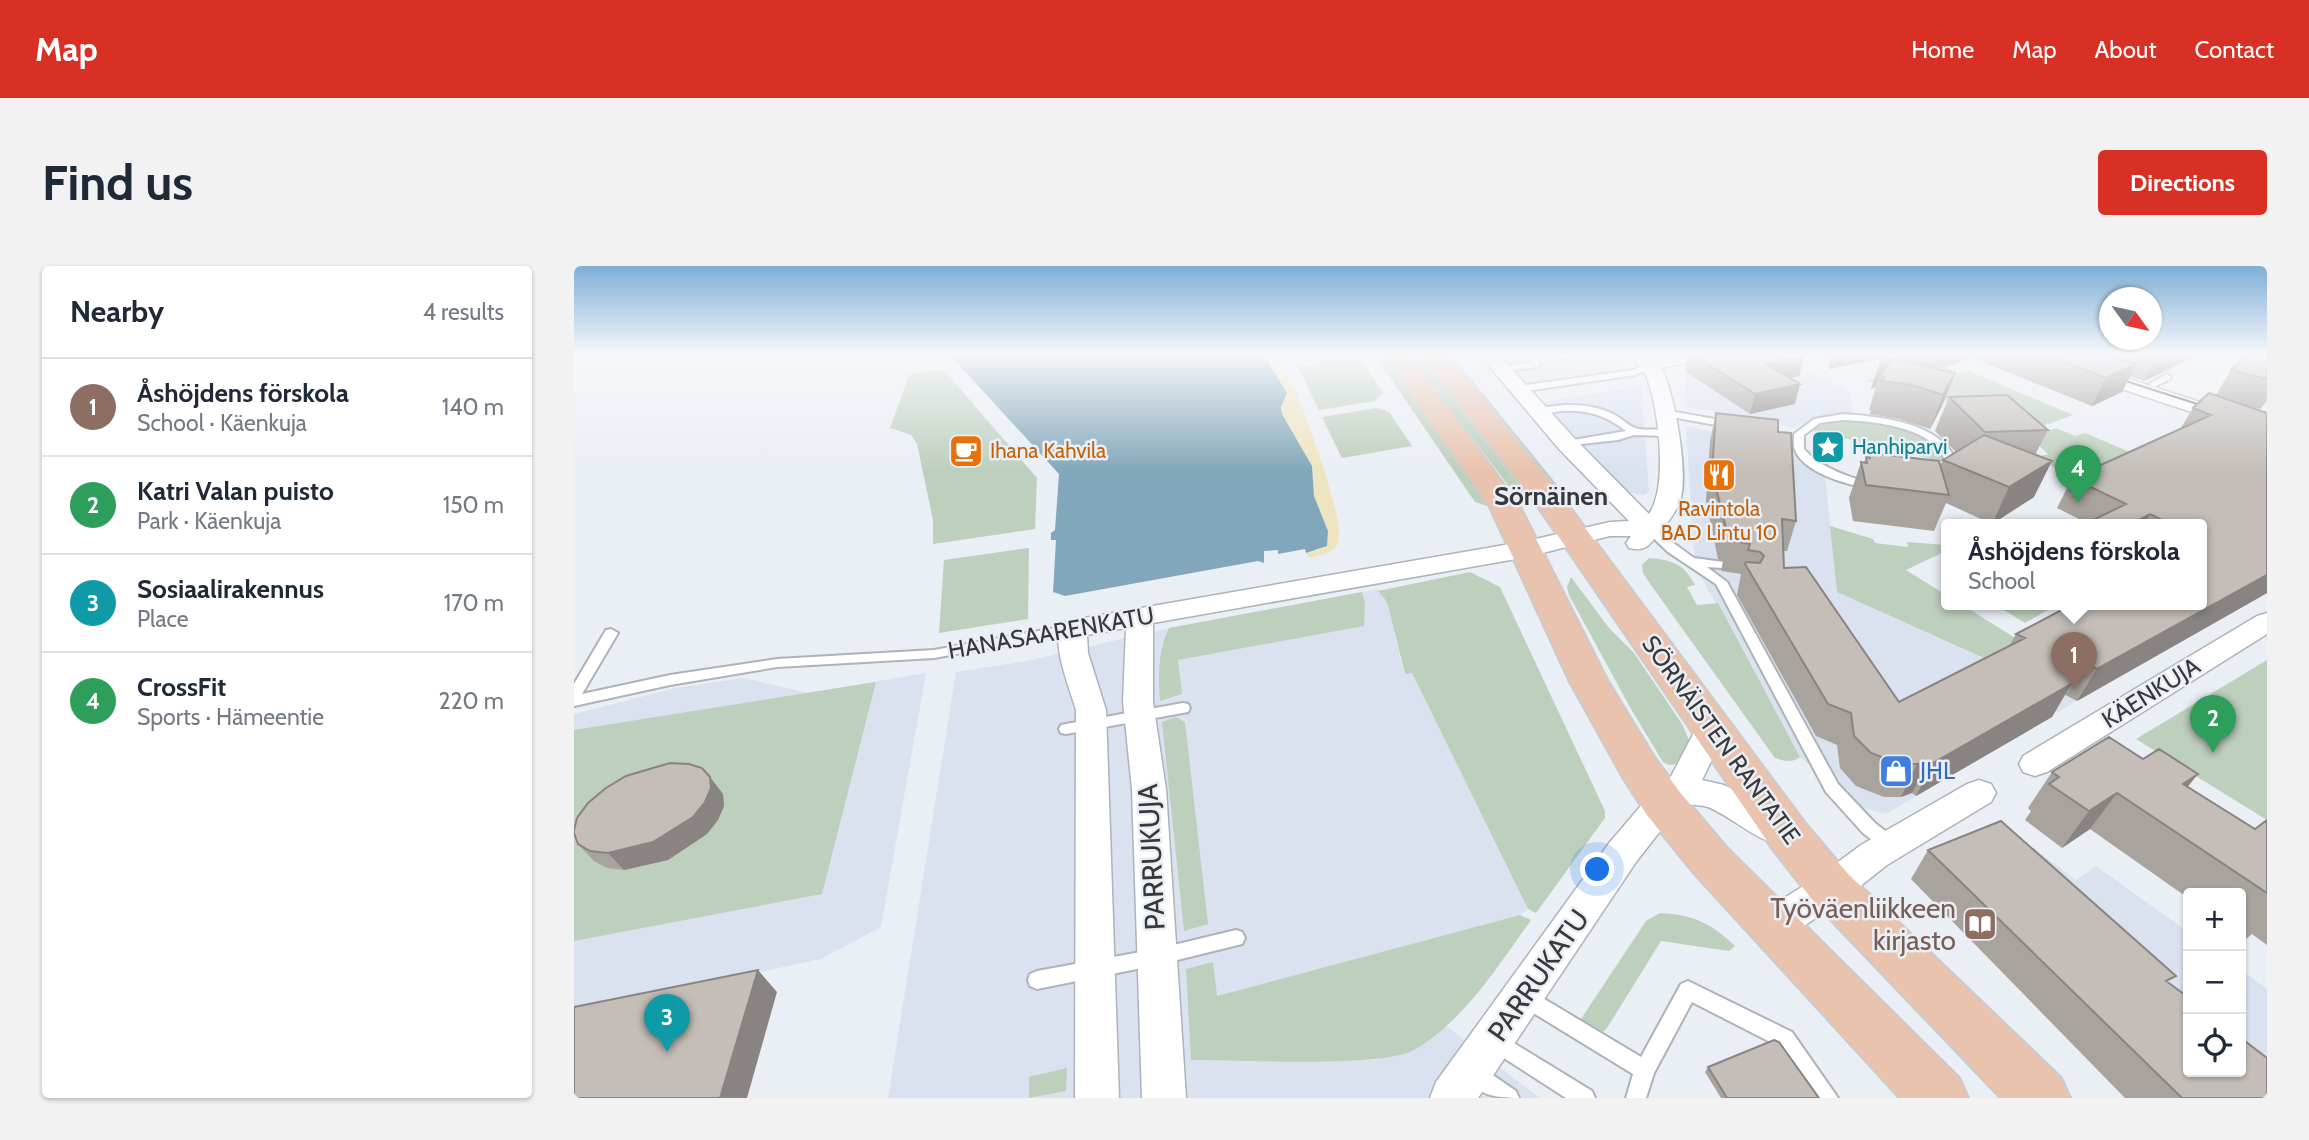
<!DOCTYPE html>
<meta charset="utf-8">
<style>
:root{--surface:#fff;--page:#f2f2f3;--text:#1f2937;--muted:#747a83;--line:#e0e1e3;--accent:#d93025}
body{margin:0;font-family:Cabin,sans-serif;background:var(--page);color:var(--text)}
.controls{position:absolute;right:21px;bottom:21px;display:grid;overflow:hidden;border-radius:7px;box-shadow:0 2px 5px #0004}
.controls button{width:63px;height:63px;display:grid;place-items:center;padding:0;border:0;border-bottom:2px solid var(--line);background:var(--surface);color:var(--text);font:35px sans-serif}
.compass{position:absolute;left:1525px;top:21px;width:63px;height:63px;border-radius:50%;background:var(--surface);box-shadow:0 2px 5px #0004;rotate:123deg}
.you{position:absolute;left:1024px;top:604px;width:24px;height:24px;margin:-18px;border:5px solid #fff;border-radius:50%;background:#1a73e8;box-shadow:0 0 0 10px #1a73e833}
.badge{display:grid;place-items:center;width:46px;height:46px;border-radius:50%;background:var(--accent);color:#fff;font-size:23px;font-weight:700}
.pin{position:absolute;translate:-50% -58px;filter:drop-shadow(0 2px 4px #0008)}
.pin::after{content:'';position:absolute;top:37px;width:24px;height:21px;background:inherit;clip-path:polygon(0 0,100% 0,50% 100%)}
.popup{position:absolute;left:1367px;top:253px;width:266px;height:91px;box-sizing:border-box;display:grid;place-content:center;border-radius:7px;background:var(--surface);filter:drop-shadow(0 2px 5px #0005);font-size:23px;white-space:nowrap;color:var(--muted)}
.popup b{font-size:26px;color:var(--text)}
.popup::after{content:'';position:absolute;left:50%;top:100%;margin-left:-14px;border:14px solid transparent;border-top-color:var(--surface)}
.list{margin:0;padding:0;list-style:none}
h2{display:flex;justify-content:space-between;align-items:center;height:91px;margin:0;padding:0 28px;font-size:30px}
h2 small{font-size:23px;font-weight:400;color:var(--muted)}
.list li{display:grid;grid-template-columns:46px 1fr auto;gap:21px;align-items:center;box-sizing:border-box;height:98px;padding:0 28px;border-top:2px solid var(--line)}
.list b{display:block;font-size:26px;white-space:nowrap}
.list p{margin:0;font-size:23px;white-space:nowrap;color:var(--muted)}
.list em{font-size:23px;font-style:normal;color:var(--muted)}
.icon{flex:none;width:38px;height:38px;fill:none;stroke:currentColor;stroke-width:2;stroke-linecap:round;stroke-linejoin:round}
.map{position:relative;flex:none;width:1693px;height:832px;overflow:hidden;border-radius:7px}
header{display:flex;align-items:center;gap:42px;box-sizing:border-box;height:98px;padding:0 35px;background:var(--accent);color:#fff}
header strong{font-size:33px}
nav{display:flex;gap:38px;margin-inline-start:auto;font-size:24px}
.intro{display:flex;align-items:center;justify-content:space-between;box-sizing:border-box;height:168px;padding:0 42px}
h1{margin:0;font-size:49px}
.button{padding:18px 32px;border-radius:7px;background:var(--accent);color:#fff;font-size:24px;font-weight:700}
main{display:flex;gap:42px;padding:0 42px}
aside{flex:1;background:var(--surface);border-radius:7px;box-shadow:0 2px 5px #0004}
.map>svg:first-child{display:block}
.built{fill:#dae2f0}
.green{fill:#bdcfbd}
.sand{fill:#eee4bf}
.water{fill:#82a7ba}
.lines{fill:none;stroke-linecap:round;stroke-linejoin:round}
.lane-casing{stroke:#aeb2b9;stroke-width:4}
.street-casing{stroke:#aeb2b9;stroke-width:3}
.primary-casing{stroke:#cbcbcc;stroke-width:4}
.lane{fill:#fff;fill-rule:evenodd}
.street{fill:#fff;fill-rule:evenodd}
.primary{fill:#e9c3ae;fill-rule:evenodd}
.tram{stroke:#616266;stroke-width:2}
.wall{fill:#a9a39e}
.shaded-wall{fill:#898481}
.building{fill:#c4bdb8;stroke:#898481;stroke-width:2}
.labels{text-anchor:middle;stroke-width:5;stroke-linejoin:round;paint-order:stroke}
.far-culture-label{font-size:21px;fill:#0d838f;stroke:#eaeef5;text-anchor:start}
.far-food-label{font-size:21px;fill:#c56008;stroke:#eaeef5;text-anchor:start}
.street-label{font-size:24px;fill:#37383b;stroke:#eaeef5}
.shop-label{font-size:24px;fill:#366cbe;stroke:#eaeef5;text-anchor:start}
.far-district-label{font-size:26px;font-weight:bold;fill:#37383b;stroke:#eaeef5}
.near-street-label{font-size:28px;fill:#37383b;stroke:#eaeef5}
.near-education-label{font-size:28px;fill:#785e54;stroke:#eaeef5;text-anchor:end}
</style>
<header>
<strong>Map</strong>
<nav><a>Home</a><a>Map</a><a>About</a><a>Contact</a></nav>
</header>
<div class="intro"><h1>Find us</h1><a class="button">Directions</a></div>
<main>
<aside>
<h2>Nearby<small>4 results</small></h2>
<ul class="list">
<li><span class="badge" style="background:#8d6e63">1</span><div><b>Åshöjdens förskola</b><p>School · Käenkuja</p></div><em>140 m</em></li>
<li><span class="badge" style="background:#2e9e5b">2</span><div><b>Katri Valan puisto</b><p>Park · Käenkuja</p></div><em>150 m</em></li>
<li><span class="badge" style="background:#0f9aa8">3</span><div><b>Sosiaalirakennus</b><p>Place</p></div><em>170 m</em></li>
<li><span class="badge" style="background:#2e9e5b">4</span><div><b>CrossFit</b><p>Sports · Hämeentie</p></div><em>220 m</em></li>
</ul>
</aside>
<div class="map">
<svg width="1693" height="832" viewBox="0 0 1693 832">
<rect width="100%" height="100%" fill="#eaeef5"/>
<path class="built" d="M922 88H1046L1053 100 949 118Z
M1199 88H1208L1276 128 1279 149 1244 151 1220 162 1111 140 1112 106Z
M1067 120 1075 226 1070 229 1052 226 968 136Z
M1112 160 1216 181 1229 197 1251 210 1263 326 1503 435 1312 548 1280 539 1226 491 1121 300Z
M804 323 813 336 830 408 838 407 954 643 946 649 643 730 618 794H799L839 785 871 759 966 832H314L382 406 453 395 595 362Z
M352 407 307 661 247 693 0 745V448L102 422 169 412 234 427Z
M1428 559 1502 614 1522 600 1614 666V806H1667V704L1693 723V832H1551L1337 613Z"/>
<path class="green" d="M777 88H784L809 127 801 135 745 144 724 101 780 93Z
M800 88H809L914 240 901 236Z
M834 88H844L956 233 946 235Z
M872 88H877L988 225 985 226Z
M1366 92 1380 98 1371 101 1384 108 1395 105 1499 149 1471 159 1385 140 1341 124 1292 115Z
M369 103 463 212 461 263 359 278V254L343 178 337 169 316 162 335 109Z
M803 142 815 146 838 180 768 192 748 151Z
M1274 154C1306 155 1358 161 1370 196L1236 164 1252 157Z
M1482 162 1501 170 1511 167 1558 187 1504 210C1489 210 1476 200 1467 190L1474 188 1457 172Z
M1256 260 1299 273 1301 277 1334 281 1333 276 1372 279V285L1332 304 1372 329V338H1387L1457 382 1425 399 1263 326Z
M455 282 454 353 365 367 370 294Z
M1075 292C1099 294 1110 298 1121 319L1113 321 1123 339 1144 337 1226 491C1219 497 1210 495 1201 492L1077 319 1069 307 1068 299Z
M896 306 926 321 1031 545V552L962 647 954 643 838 407 831 408 813 336 804 325Z
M997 311 1035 362 1060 387 1108 458 1115 474 1104 498 1095 499 1089 496 1057 443 995 329 993 321Z
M788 326 791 337 790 360 604 394 608 428 586 435C584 411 584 384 595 362Z
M1420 338H1485L1451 357Z
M1693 394V554L1562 473Z
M302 416 248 628 0 675V464Z
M602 451 611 456 634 658 610 665 588 456Z
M1086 647C1120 649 1137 657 1161 680L1155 685 1087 675 1033 762 1028 767 1009 761 1007 753 1072 655Z
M946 649 957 654C924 700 890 755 840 784 810 802 660 794 617 794L612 703 639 696 643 730Z
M493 802 492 825 455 832V811Z"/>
<path class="sand" d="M689 88H697C705 100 715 111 721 124 732 150 769 249 765 274 762 288 746 289 735 292L732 287 748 283 752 276 754 265 740 230 738 200 708 148 707 141 713 127Z"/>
<path class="water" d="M375 88H689L713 127 707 141 708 148 738 200 740 230 754 265 753 280 732 287 731 283 704 288V284L690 285V297L684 295 491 330 479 326 482 274H477V267L481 264 485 208Z"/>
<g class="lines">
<g class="lane-casing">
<path id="lane" d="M950 88H959L967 98 963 101 927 106 923 103 957 96Z
M1007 88 984 94 980 91 985 88Z
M1076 96 1079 97V101L1061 109 944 126 939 123 944 120 1059 104Z
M1593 108 1597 111 1596 113 1580 121 1575 118Z
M991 139C1008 139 1025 140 1041 149 1049 153 1056 162 1065 163 1076 165 1089 161 1098 167L1093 170 1060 169 1044 174 989 180 988 178 993 175 1052 165C1032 149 1012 143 987 145 978 146 967 150 959 145L964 142Z
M1090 144 1158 156 1163 159 1158 162 1087 149 1085 147Z
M1269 148C1302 150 1364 156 1380 191 1385 202 1378 211 1368 217 1339 237 1234 219 1221 184 1219 180 1220 173 1220 168L1240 153ZM1269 154C1297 155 1358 161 1370 192 1372 198 1371 203 1367 207 1339 237 1253 211 1230 183V169L1246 157Z
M1075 259 1120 292 1149 296 1151 299 1149 302 1133 301 1153 316 1264 518 1301 557 1323 574 1325 579 1323 584 1317 586 1311 584 1289 567 1252 526 1142 318 1094 286 1071 264 1069 262Z
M498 359 503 360 505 363 503 366 360 392 203 401 96 419 0 440V418L32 364 37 363 44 367 8 428 96 409 203 393 360 384Z
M609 437 614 438 616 442 614 446 492 468 487 467 485 463 487 459 492 458Z
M662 664 668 666 671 672 668 678 583 699 463 723 456 720 454 714 456 708 463 705 583 683Z
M1114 715 1218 766 1264 832H1241L1204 780 1118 736 1080 807 1072 832H1052L1059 808 943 737 940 731 943 725 950 722 957 725 1067 791 1107 718Z
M920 765 1018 825 1021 832H992L913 781 910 774 913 767Z
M901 797 942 825 945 832C924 832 901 830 891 807L894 800Z"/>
</g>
<g class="street-casing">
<path id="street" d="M905 88H924L1001 173 1075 248C1094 220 1085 147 1074 115 1071 104 1064 97 1057 88H1077L1080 93 1103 88H1142L1139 92 1087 102C1101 126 1115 210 1106 235 1102 247 1093 257 1085 267 1076 279 1071 286 1055 282L1052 277 1057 270H1036L953 291 579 357V436L592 523 612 832H568L558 523 549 436 552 362 513 369 514 387 532 444 545 832H501L502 444C496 423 476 375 488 357L498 354 953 275 1036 256 1055 255 985 183Z
M1451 88H1479L1693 158V171L1454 92Z
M1693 347V368L1473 506 1461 510 1449 506 1445 498 1449 490 1683 350Z
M1137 452 1148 455 1153 463 1128 514 1150 519 1223 557 1229 567 1223 577C1193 587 1162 552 1134 541 1127 539 1119 539 1112 538L1101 546 1062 596 904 832H856L862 816 1036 576 1077 528 1094 516 1126 455Z
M1405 514 1417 518 1422 527 1417 536 1313 599 1270 633 1212 672 1198 676 1184 672 1179 660 1184 648 1244 611 1287 579 1393 518Z"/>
</g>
<g class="primary-casing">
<path id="primary" d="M810 88H834L946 241 1033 414 1080 491 1105 525 1152 581 1385 812 1394 832H1326L1120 607 1073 549 1050 513 995 414 916 241Z
M847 88H872L985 227 1230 556 1274 608 1487 812 1496 832H1427L1240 636 1198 582 963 239Z"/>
</g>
<use href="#lane" class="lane"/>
<use href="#street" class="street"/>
<use href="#primary" class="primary"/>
<path class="tram" d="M1536 110 1642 144"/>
</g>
<path class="wall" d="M1115 88H1230L1225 110 1215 112 1221 138 1176 148 1112 106Z
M1252 88H1627L1570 115 1556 110 1548 126 1518 140 1398 92 1362 103 1381 107 1368 140 1356 163 1325 153 1296 148 1297 144H1295L1302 121 1297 123 1306 96 1308 92 1255 103Z
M1693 88V135L1686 143 1673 140 1693 147V327L1503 435 1491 429 1478 451 1342 530 1338 527 1327 531H1310L1282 520 1266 502 1263 479 1242 470 1163 329 1167 308 1147 305 1149 295 1144 293 1132 235 1136 175 1142 147 1204 166 1222 255 1213 285H1209L1210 302 1325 436 1435 380 1442 368 1628 338V258H1511L1513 257 1483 242 1498 212 1607 162 1619 142 1642 129 1657 104Z
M1375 131 1474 164 1461 189 1460 231 1418 258 1372 237 1360 265 1279 255 1275 232 1287 196H1290L1295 187 1366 200 1369 194 1382 186 1361 165Z
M1478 506 1614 521 1681 563 1693 554V679L1678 668 1672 673 1667 669V627H1614V632L1516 563 1488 582 1451 554 1457 545 1454 542Z
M149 528 150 540 144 554 133 568 94 594 50 604 33 602 20 595 4 578Z
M1354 584 1595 717 1693 832H1551L1337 613Z
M1134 801 1245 832H1147L1131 806Z"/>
<path class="shaded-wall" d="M1259 88H1320L1319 90 1255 103Z
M1332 88H1399L1398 92 1318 116 1306 110 1302 121 1297 123 1306 96Z
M1584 88H1627L1570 115Z
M1230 90 1225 110 1187 118 1192 98Z
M1562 98 1548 126 1518 140 1532 112Z
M1381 107 1368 140 1356 163 1369 129Z
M1226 118 1221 138 1176 148 1181 128Z
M1478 195 1460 231 1418 258 1435 221Z
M1576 248 1570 258H1557Z
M1693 309V327L1503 435 1523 403Z
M1497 418 1478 451 1342 530 1359 497Z
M1355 495 1338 527 1327 531 1343 498Z
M1624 508 1595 544 1580 554 1609 518Z
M136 511 149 528 150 540 144 554 133 568 94 594 50 604 34 587Z
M1543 527 1516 563 1488 582 1515 545Z
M184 704 203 726 173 832H146Z"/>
<path class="building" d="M1118 88H1230V90L1192 98 1226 118 1181 128Z
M1311 88H1332L1306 96Z
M1469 88H1529L1562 98 1532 112Z
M1674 88H1693V113L1657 104Z
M1318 93 1381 107 1369 129 1338 119 1307 115 1310 111 1306 110Z
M1635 127 1693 147V309L1523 403 1495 391 1497 418 1359 497 1355 495 1343 498H1326L1297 487 1280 470 1277 447 1254 438 1171 298 1172 296 1186 297 1190 290 1186 286 1174 284 1176 278 1155 274 1159 273 1161 267 1152 262 1138 206 1142 147 1204 154V166L1217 167 1222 255 1208 253 1210 302 1232 301 1325 436 1451 372 1442 368 1499 338H1628V258H1596L1576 248 1557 258H1511L1552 238 1498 212 1637 149 1619 142Z
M1433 129 1474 164 1411 166 1375 131Z
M1410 169 1478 195 1435 221 1369 194Z
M1295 187 1365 195 1375 229 1292 219 1287 196 1293 197 1292 191 1296 192Z
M1535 471 1569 493 1585 483 1624 508 1609 518 1681 563 1693 554V627L1543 527 1515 545 1475 518 1485 511 1478 506Z
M96 497 115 498 128 502 136 511 137 522 131 536 119 551 79 576 34 587 16 585 4 578 0 567V564L3 552 14 537 32 522 52 510Z
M1427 555 1602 710 1592 715 1614 731V806H1667V772L1693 792V832H1608L1354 584Z
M184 704 146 832H0V741Z
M1200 774 1205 776 1245 832H1153L1134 801Z"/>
<linearGradient id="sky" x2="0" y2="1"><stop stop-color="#7fafd6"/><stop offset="0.43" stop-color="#f6f7fa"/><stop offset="1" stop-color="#f6f7fa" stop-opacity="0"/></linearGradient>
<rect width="1693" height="205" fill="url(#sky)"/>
<defs>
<g id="sight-square" transform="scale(1.75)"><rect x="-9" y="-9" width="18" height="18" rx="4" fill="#0f9aa8" stroke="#eaeef5"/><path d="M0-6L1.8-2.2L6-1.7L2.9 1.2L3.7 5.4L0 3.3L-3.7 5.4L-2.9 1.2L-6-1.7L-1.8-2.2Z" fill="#fff"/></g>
<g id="cafe-square" transform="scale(1.75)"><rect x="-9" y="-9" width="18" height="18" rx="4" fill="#e8710a" stroke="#eaeef5"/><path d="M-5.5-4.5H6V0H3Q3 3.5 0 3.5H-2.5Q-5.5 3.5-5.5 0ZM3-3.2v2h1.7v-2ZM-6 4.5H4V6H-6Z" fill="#fff"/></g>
<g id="restaurant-square" transform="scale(1.75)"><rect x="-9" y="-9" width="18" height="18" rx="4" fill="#e8710a" stroke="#eaeef5"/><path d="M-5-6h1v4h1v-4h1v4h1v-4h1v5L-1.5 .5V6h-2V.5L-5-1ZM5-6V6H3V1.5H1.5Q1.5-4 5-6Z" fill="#fff"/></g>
<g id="shop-square" transform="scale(1.75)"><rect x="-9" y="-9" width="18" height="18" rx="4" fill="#3f7fe0" stroke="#eaeef5"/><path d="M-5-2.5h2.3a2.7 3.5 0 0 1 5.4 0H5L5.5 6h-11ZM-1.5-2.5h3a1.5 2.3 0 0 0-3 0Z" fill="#fff"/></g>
<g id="library-square" transform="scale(1.75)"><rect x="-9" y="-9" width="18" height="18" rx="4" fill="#8d6e63" stroke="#eaeef5"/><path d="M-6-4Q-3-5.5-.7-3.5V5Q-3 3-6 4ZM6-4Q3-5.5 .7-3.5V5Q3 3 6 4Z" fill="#fff"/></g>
</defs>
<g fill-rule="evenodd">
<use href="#sight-square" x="1254" y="181"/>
<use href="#cafe-square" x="392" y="185"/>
<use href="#restaurant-square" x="1145" y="209"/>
<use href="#shop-square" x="1322" y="505"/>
<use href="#library-square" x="1406" y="658"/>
</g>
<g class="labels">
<g class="far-culture-label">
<text x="1278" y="188">Hanhiparvi</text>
</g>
<g class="far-food-label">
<text x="416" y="192">Ihana Kahvila</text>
<text x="1145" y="250" text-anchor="middle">Ravintola<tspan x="1145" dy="24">BAD Lintu 10</tspan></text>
</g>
<g class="street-label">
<text transform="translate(477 367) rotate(-10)" y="8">HANASAARENKATU</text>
<text transform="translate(1577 427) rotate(-32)" y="8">KÄENKUJA</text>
<text transform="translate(1147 474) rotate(54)" y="8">SÖRNÄISTEN RANTATIE</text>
</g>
<g class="shop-label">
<text x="1346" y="513">JHL</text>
</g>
<g class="far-district-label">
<text x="977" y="239">Sörnäinen</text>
</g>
<g class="near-street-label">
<text transform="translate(577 591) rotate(-93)" y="10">PARRUKUJA</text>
<text transform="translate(964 709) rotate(-55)" y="10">PARRUKATU</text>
</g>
<g class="near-education-label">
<text x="1382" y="652">Työväenliikkeen<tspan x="1382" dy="32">kirjasto</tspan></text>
</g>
</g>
</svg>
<div class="controls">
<button>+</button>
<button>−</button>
<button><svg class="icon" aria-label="locate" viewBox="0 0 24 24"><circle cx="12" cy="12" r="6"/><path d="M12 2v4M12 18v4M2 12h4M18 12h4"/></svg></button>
</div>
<svg class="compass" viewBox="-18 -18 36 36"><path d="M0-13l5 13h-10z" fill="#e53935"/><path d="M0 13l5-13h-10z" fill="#747a83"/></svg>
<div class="you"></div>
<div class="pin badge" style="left:1500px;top:424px;background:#8d6e63">1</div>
<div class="popup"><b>Åshöjdens förskola</b>School</div>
<div class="pin badge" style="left:1639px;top:487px;background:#2e9e5b">2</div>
<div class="pin badge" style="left:93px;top:786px;background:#0f9aa8">3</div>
<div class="pin badge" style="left:1504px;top:237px;background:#2e9e5b">4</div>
</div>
</main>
